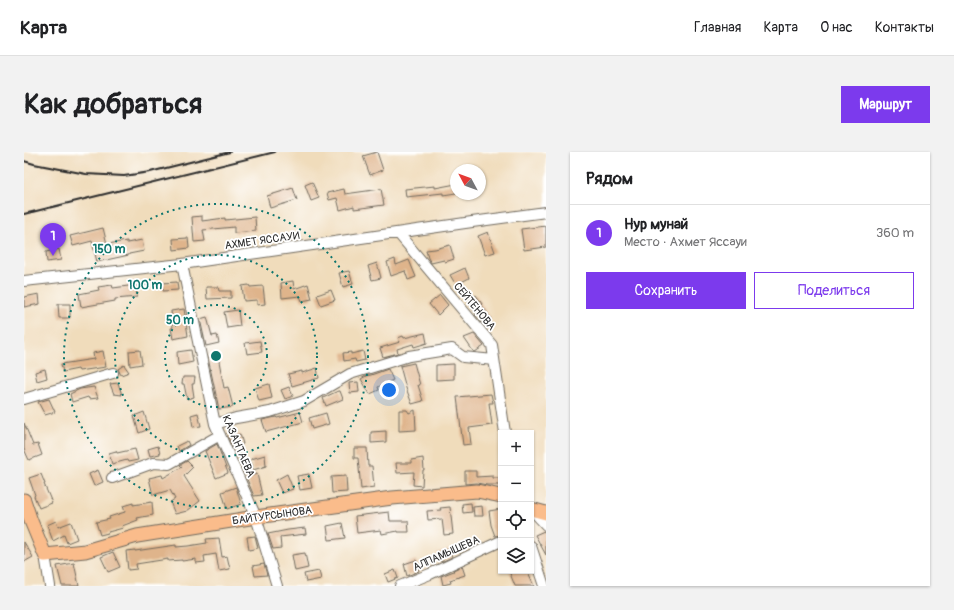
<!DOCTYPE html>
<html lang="ru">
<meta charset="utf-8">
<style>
:root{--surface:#fff;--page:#f2f2f2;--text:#202124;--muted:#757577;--line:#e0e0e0;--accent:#7c3aed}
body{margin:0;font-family:Pangolin,sans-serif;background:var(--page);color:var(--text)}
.controls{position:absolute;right:12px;bottom:12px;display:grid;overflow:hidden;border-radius:0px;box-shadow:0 1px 3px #0004}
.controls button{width:36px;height:36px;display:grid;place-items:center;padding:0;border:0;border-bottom:1px solid var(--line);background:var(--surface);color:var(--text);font:20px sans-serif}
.compass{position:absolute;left:426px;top:12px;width:36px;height:36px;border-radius:50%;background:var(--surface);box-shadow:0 1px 3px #0004;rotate:311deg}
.you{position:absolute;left:365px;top:238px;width:14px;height:14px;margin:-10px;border:3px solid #fff;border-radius:50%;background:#1a73e8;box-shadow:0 0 0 6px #1a73e833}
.badge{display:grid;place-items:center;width:26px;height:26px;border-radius:50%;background:var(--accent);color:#fff;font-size:13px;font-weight:700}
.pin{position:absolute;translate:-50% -33px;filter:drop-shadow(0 1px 2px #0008)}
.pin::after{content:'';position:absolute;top:21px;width:14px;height:12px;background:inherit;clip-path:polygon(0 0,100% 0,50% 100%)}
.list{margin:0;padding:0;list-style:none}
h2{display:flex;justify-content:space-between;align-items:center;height:52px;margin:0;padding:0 16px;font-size:17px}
h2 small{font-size:13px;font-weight:400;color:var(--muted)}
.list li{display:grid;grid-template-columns:26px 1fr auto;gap:12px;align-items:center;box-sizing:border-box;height:56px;padding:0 16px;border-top:1px solid var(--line)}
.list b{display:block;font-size:15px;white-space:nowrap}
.list p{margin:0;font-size:13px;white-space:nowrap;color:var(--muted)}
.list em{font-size:13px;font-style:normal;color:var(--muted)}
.actions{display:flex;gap:8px;padding:12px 16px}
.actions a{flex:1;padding:9px 0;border:1px solid var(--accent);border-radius:0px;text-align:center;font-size:14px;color:var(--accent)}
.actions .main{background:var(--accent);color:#fff}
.icon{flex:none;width:22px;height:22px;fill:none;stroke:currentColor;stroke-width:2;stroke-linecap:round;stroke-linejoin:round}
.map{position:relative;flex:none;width:522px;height:434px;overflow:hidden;border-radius:0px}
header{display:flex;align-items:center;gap:24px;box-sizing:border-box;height:56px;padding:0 20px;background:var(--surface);border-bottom:1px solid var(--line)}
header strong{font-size:19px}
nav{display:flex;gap:22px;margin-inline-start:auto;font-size:14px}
.intro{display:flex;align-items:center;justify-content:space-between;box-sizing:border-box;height:96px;padding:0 24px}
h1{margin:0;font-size:28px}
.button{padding:10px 18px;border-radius:0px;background:var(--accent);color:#fff;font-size:14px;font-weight:700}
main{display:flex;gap:24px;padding:0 24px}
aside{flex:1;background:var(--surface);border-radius:0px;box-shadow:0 1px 3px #0004}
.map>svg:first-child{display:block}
.building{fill:#dfb48b}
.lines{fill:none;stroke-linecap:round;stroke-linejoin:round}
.minor-casing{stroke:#70695d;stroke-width:12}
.major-casing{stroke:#70695d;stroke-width:15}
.minor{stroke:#fff;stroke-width:10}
.major{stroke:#fabc8b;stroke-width:13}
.rail{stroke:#2b2b2b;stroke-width:2}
.ring{fill:none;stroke:#0f766e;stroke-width:2;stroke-dasharray:2 4}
.labels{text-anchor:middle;stroke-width:3.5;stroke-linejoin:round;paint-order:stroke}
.street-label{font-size:11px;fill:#2b2b2b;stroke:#fff}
.centre{fill:#0f766e;stroke:#fff;stroke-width:2}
.ring-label{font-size:12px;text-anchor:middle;font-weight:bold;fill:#0f766e;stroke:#fff;stroke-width:3.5;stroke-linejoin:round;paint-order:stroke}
</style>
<header>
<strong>Карта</strong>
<nav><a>Главная</a><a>Карта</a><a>О нас</a><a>Контакты</a></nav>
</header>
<div class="intro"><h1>Как добраться</h1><a class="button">Маршрут</a></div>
<main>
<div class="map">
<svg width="522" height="434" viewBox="0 0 522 434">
<rect width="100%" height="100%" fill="#fff"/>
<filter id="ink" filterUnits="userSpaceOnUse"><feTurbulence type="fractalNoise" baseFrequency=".025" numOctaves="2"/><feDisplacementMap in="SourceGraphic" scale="8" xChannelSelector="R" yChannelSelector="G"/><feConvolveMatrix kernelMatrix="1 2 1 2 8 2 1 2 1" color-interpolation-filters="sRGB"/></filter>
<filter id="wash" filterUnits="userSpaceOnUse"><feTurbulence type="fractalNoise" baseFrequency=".012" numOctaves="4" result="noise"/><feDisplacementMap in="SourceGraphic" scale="16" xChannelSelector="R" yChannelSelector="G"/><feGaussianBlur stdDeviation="0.9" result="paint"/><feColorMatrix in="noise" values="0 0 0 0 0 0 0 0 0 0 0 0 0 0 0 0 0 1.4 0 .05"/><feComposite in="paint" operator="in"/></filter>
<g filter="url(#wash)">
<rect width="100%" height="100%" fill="#f0dcbb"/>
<g id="blocks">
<path class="building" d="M353 0 359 18 346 23 339 4Z
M288 30 295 46 287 49 281 33Z
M432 32V41L419 43V41L382 45 381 37 411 34V36Z
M269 36 273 48 246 56 243 44Z
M320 37 321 42 357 37 360 53 330 57V54L316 58 313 46 305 48 303 41Z
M178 64V69L201 66V68L231 65 232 79 210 81V75L179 78 181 89 170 90 168 65Z
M522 74V95L500 98 497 77Z
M79 76 83 92 103 89V91L118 88 120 99 105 102V103L73 110 68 89 49 94 46 84Z
M464 80 471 100 461 103 454 84Z
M164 86 165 96 150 98 149 87Z
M426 93 430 107 421 110 420 108 407 111 404 106 402 98 411 97Z
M35 97 37 108 23 110 22 100Z
M371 107 372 113 385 108 392 125 384 128 381 119 367 124 363 110Z
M353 111 357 126 348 128 344 114Z
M441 116 445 126 432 133 426 123Z
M325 119 329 132 319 135 315 121Z
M269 129 270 137 284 132 288 147 278 149 276 144 258 146 257 131Z
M153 130 154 138 139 139 138 131Z
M88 133 89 136 112 133 113 145 91 147V149L57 155 55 142 75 138 74 135Z
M225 133 226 135 239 134 241 152 233 153V148L220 149 218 134Z
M182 135H194L195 139H207V146L183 147Z
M307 138 311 148 297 153 293 143Z
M15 142 16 152 0 155V145Z
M416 143 424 153 414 163 405 152Z
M452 143 458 152H457L467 167 460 173 451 163 452 162 443 149Z
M34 152H46V166H35Z
M160 157 164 184 149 187 147 176H149L147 159Z
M214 158 216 174 203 176 200 160Z
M183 165 188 184 193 183 195 191 182 194 176 167Z
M401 181 403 191 390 195 389 192 373 197 374 201 359 205 356 196 376 190 374 186 379 184 380 186Z
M450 182 460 194 451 200 449 199 440 186Z
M236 189 238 200 223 202 221 191Z
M116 198 118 212 106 214 105 199Z
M167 198 169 210 154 213 153 200Z
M79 199 82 215 55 219 54 217 39 220 37 212 70 207 69 201Z
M339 199 341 208 332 210 331 207 320 209 319 201 327 200V202Z
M194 204 200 236 204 235 209 255 195 257 184 206Z
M390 211 396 233H394L399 249 388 252 382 236 376 214Z
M430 212V227L412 228V213Z
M100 213 105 220 97 223 94 217Z
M293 216 295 226 268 234 264 222 278 219V221Z
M21 217 23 226 13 229 11 220Z
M364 217 369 228 354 235 355 238 346 242 337 227 342 224 347 223Z
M159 225H171L170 232H168L170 245 163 247 160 232H158Z
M334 230 335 240 326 241 325 231Z
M94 231 98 243 90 242 86 232Z
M245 232 248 246 235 249 231 236Z
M70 235 74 246 65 247 64 245 48 250 46 242 56 237Z
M265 235 269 244 261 247 257 238Z
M314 239H316L319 247 302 254 299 246Z
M467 242 469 251H465L468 273 445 276 447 292 439 293 433 245Z
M25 247 31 260 21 263 14 250Z
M375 258H383L385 261 391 258 392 278 375 279Z
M120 260 125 277 115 281 110 264Z
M276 260 279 270 242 280 238 268 252 265 253 266Z
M174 261 177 274 169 275 167 263Z
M302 261 305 272 288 277 285 266Z
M0 271 9 293 14 292 18 303 5 308 0 297Z
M362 279V290L347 291V280Z
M216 282 219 292 208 295 204 285Z
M163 289 165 293 155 299 153 294Z
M193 292 204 321 192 326 181 299Z
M134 294 136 302 126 304 124 297Z
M330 296H343L344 314H348L350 335 337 337 334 306H330Z
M111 297 114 308 104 310 103 308 88 312 85 301 92 299 93 301Z
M241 303 242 314 229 318 227 307Z
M399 306 400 318H399L398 334 389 333 390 320 373 321 372 311H387V308Z
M163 309 169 315 160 324 176 349 163 359 151 362 146 350 151 347 146 338 129 343 125 326 138 323 139 326 158 315 156 313Z
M74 318 79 330 70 334 65 322Z
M441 319H452V325L469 324V326H477V333H463L453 331 441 332Z
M17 322 21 332H20L28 351 15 356 10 344 11 343 5 326Z
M233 322 238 343 230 344 222 325Z
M263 322 269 337 258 341 252 328Z
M285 322 288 336 276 338 273 324Z
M322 324 323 340 308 341 307 325Z
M212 335 217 352 203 357 198 340Z
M128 350 129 363 113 366 114 368 98 374 99 376 84 380V381L76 383 72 370 86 367 85 365 101 360 99 354 109 351V353Z
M447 351 448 360 439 361 438 352Z
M458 354 459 364H450L449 355Z
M426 355 429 382 420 383 418 367 404 368 403 359 417 358 416 356Z
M477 357V383L471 384 467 373 465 359Z
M365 360 366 369H384L385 380H374V379L358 382 357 378 333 381 331 364Z
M32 369 34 375 47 370 53 387 43 391 40 383 29 389 23 373Z
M318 371 321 386 305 388 303 374Z
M281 376 282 382 256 385 257 396 249 397 244 382 264 378Z
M520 379 522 382V403L511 383Z
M231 384 234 396 225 398 223 385Z
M195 386 198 405 203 404 206 417 195 419 192 402 180 404 181 410 172 411V407L158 409V408L144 409V407L112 412 113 417 104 418 102 399 111 398V399L152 393V395L164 394 183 391 182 387Z
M0 390 9 405 0 410Z
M425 397 428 405 417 410 413 401Z
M89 400 96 415 84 420 77 405Z
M281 401 284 416 271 419 268 403Z
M392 408 395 419 383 424 380 412Z
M50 411 55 434H38L33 414Z
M240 412 243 423 231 424 229 414Z
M438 414 441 423 426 428 427 431 419 433 417 424 430 419 429 418Z
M371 418 374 426 364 430 361 422Z
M295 419 297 427 282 430 280 422Z
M485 419H503L510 434H491Z"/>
</g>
</g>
<g filter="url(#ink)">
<use href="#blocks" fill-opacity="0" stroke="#70695d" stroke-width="1"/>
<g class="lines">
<g class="minor-casing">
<path id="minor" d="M374 81 468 193 481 281
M158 112 191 272 232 365 253 434
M0 129 158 112 448 70 522 60
M0 247 89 221
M191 272 212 266 246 260 280 249 326 222 385 204 428 197 439 205 470 208
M88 326 129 311 145 312 196 283
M508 358 522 373
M507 394 520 434
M21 403 26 434
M376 434 406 422 477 389"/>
</g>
<g class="major-casing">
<path id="major" d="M0 348 7 369 21 403 61 399 113 384 232 365 368 346 453 339 477 344
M507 357 522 361"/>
</g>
<use href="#minor" class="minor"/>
<use href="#major" class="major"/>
<path class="rail" d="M0 9 10 12 62 22 100 24 126 20 206 0
M0 62 251 0"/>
</g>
</g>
<g class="ring">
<circle cx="192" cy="204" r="51"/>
<circle cx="192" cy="204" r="101"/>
<circle cx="192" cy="204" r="152"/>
</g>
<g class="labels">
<g class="street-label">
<text transform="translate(238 88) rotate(-8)" y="4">АХМЕТ ЯССАУИ</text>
<text transform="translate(451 154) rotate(50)" y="4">СЕЙТЕНОВА</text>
<text transform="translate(215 294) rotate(67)" y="4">КАЗАНТАЕВА</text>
<text transform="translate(248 363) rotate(-8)" y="4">БАЙТУРСЫНОВА</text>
<text transform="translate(422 401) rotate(-24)" y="4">АЛПАМЫШЕВА</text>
</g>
</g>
<circle cx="192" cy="204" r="6" class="centre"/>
<g class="ring-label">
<text x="85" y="101">150 m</text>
<text x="121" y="137">100 m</text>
<text x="156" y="172">50 m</text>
</g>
</svg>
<div class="controls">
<button>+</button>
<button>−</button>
<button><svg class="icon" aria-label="locate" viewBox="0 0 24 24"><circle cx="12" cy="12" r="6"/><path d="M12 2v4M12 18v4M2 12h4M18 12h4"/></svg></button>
<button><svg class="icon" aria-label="layers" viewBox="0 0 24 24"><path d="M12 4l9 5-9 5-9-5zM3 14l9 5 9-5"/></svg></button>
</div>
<svg class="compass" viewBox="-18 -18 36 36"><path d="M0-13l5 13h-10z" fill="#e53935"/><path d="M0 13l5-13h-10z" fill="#757577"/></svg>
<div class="you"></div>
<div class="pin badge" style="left:29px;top:104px">1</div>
</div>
<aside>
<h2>Рядом<small></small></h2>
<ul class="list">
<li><span class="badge">1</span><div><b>Нур мунай</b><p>Место · Ахмет Яссауи</p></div><em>360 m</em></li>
</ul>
<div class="actions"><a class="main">Сохранить</a><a>Поделиться</a></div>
</aside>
</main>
